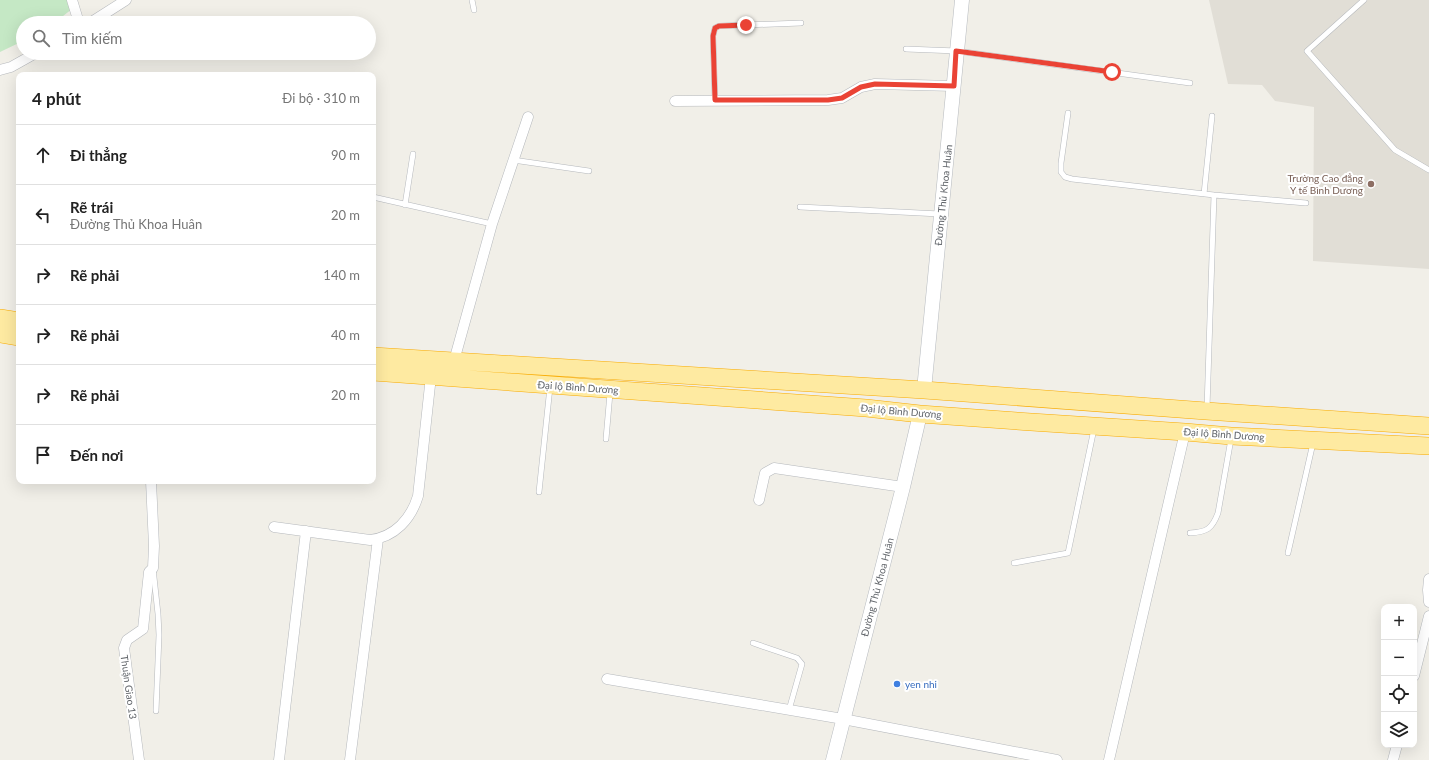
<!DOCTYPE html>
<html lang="vi">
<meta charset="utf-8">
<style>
:root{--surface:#fff;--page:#f6f6f6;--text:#222;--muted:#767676;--line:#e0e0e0}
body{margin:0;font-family:Lato,sans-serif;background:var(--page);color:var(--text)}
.controls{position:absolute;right:12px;bottom:12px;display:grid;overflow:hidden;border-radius:8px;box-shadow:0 4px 16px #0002}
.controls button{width:36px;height:36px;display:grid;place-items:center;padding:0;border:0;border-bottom:1px solid var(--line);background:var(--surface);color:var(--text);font:20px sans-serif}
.stop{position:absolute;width:12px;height:12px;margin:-9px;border:3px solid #ea4335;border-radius:50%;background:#fff}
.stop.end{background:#ea4335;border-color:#fff;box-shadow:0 1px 4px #0008}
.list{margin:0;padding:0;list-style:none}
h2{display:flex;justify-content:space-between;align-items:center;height:52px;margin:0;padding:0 16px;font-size:17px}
h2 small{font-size:13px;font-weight:400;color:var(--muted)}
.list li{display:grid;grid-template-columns:26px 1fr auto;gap:12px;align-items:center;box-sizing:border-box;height:60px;padding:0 16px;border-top:1px solid var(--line)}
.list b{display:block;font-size:15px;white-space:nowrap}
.list p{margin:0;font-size:13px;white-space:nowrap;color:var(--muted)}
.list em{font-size:13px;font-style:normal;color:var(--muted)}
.icon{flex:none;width:22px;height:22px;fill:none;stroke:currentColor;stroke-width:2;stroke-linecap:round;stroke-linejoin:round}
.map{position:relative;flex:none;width:1429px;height:760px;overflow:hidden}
.search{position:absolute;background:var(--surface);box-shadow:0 4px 16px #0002;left:16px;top:16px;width:360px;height:44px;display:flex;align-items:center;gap:10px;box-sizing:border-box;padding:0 14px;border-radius:22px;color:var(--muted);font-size:15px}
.panel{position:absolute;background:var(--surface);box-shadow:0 4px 16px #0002;left:16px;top:72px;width:360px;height:412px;border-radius:8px}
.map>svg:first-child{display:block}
.education{fill:#e1ded6}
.green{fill:#c5e8c5}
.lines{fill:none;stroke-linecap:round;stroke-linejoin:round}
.service-casing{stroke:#b5b8bc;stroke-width:6}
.minor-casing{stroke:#b5b8bc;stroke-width:11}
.secondary-casing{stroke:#b6babf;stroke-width:15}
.trunk-casing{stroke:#f9ab00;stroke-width:18}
.service{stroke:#fff;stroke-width:5}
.minor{stroke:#fff;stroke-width:10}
.secondary{stroke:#fff;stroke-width:14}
.trunk{stroke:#feeaa1;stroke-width:17}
.route{stroke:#ea4335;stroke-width:5}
.education-dot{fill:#8d6e63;stroke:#fff;stroke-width:1.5}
.shop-dot{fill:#3f7fe0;stroke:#fff;stroke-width:1.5}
.labels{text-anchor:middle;stroke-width:4;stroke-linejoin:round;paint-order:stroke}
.education-label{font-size:10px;fill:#785e54;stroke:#fff;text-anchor:end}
.street-label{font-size:10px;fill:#5f6368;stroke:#fff}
.shop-label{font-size:10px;fill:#366cbe;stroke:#fff;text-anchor:start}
</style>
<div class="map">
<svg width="1429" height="760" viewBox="0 0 1429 760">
<rect width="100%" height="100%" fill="#f1efe8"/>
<path class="education" d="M1209 0H1429V269L1313 261 1314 107 1275 101 1262 85 1228 84Z"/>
<path class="green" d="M0 0H69L72 9 54 23H23V41L0 52Z"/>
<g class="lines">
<g class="service-casing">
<path id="service" d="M472 0 474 10
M1364 0 1307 51 1395 150 1429 170
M906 49 957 51 1190 83
M715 100 713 36 715 28 719 26 801 23
M1068 113 1061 163V172L1065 177 1072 179 1214 195 1306 203
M513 160 589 171
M1204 194 1212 116
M373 197 492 224
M405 205 413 154
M800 207 940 214
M1207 408 1214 195
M606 439 610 393
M539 492 550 387
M1190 533C1207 532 1212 529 1218 513L1231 439
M1288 553 1313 443
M1014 563 1068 553 1094 429
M153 568 158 614 159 635 156 711
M753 643 797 658 802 664 789 710"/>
</g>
<g class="minor-casing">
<path id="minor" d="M72 0 79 23
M90 23 126 0
M0 70 11 67 36 53
M675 101 828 100 842 98 861 87 875 84 954 86
M454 361 492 224 528 117
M759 500 765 473 774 468 903 487
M274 527 370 540C395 537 411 519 418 496L431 376
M1429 579 1428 590 1429 602
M1414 676 1429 616
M607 679 843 719 1057 760
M139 760 124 648 127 640 143 629 149 572 153 568 154 546 151 481
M279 760 306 531
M350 760 378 539
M1109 760 1185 432
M1393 760 1397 745"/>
</g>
<g class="secondary-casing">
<path id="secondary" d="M924 390 962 0
M833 760 903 487 920 414"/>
</g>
<g class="trunk-casing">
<path id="trunk" d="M0 318 19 321
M0 334 19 337
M373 356 924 390 1206 411 1429 426
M373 372 866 408 920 414 1031 422 1185 432 1231 436 1429 446"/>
</g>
<use href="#service" class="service"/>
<use href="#minor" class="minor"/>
<use href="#secondary" class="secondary"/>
<use href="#trunk" class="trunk"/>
</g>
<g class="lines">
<path class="route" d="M746 25 719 26 715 28 713 36 715 100H828L842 98 861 87 875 84 954 86 956 51 1112 72"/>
</g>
<circle class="education-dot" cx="1371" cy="184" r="4"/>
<circle class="shop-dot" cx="897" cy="684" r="4"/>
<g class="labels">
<g class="education-label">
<text x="1363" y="182">Trường Cao đẳng<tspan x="1363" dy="12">Y tế Bình Dương</tspan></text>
</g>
<g class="street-label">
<text transform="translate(943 195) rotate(-84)" y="4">Đường Thủ Khoa Huân</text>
<text transform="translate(578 387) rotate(4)" y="4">Đại lộ Bình Dương</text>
<text transform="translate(901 411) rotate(5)" y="4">Đại lộ Bình Dương</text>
<text transform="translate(1224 434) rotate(4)" y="4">Đại lộ Bình Dương</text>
<text transform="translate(877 587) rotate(-75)" y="4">Đường Thủ Khoa Huân</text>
<text transform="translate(129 687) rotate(82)" y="4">Thuận Giao 13</text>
</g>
<g class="shop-label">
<text x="905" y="688">yen nhi</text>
</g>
</g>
</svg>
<div class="controls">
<button>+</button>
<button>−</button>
<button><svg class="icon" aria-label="locate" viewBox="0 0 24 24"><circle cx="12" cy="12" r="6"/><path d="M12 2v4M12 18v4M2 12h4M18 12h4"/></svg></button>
<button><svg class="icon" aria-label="layers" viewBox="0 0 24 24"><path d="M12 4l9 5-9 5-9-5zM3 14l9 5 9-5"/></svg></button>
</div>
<div class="stop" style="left:1112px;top:72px"></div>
<div class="stop end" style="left:746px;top:25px"></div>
<div class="search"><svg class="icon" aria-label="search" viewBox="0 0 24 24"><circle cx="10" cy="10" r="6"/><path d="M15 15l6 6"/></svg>Tìm kiếm</div>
<section class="panel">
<h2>4 phút<small>Đi bộ · 310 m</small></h2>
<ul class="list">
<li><svg class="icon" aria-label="ahead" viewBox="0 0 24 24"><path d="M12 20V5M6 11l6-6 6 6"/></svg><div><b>Đi thẳng</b></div><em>90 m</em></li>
<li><svg class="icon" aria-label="left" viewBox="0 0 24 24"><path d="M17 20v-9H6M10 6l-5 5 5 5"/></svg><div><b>Rẽ trái</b><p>Đường Thủ Khoa Huân</p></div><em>20 m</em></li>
<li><svg class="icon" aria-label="right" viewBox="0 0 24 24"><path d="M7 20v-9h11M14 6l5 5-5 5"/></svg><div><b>Rẽ phải</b></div><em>140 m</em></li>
<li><svg class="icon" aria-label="right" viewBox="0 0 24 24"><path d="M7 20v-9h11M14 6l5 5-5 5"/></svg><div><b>Rẽ phải</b></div><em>40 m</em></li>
<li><svg class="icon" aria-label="right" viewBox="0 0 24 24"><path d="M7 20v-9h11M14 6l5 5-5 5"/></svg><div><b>Rẽ phải</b></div><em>20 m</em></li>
<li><svg class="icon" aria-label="arrive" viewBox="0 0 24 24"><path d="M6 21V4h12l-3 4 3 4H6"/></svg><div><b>Đến nơi</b></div></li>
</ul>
</section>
</div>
